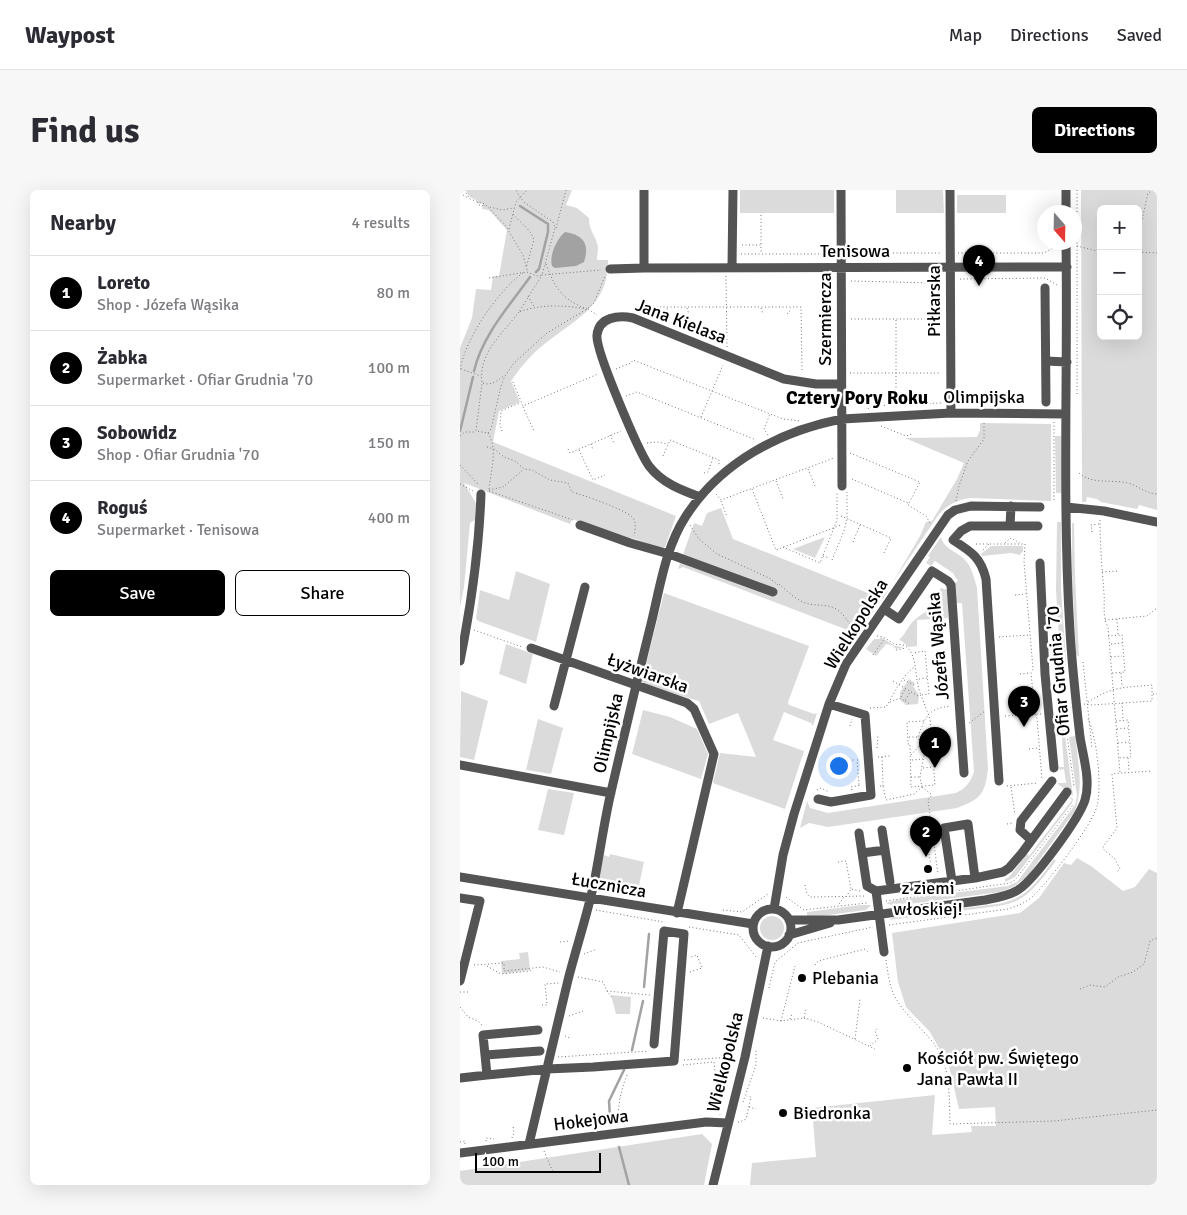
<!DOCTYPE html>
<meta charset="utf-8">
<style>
:root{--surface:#fff;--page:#f7f7f7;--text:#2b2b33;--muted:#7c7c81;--line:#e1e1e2;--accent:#000}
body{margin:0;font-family:Signika,sans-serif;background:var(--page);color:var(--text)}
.controls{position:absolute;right:15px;top:15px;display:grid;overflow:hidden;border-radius:8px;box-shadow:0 5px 20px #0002}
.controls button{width:45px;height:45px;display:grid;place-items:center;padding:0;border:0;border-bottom:1px solid var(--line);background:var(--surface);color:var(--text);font:25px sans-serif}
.compass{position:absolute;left:577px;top:15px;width:45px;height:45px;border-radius:50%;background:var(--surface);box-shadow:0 5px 20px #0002;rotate:160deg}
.scale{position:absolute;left:15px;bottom:12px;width:126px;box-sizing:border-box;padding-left:5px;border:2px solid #000;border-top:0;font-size:14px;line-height:18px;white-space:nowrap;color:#000;-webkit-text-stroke:4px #fff;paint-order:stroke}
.you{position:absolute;left:378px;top:575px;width:18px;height:18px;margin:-12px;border:4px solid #fff;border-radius:50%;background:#1a73e8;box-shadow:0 0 0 8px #1a73e833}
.badge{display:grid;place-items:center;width:32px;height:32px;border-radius:50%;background:var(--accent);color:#fff;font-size:16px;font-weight:700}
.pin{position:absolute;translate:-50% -41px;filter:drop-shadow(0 1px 2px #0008)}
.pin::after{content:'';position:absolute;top:26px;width:18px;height:15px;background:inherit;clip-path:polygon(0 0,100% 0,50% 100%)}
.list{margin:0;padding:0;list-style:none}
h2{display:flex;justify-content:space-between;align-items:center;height:65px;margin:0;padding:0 20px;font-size:21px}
h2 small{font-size:16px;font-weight:400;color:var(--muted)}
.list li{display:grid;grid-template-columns:32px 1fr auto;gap:15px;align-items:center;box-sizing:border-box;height:75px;padding:0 20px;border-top:1px solid var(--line)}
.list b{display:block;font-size:19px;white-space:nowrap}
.list p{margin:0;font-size:16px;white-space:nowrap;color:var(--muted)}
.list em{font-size:16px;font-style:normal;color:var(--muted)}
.actions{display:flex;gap:10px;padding:15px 20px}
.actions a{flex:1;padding:11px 0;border:1px solid var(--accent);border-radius:8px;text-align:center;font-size:18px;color:var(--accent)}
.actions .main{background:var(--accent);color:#fff}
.icon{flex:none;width:28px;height:28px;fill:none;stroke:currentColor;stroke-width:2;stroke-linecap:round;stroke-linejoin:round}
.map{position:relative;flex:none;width:697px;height:995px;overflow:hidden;border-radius:8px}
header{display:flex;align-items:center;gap:30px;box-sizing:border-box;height:70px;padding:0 25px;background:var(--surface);border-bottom:1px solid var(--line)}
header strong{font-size:24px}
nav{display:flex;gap:28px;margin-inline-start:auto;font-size:18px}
.intro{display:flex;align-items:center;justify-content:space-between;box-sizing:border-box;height:120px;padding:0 30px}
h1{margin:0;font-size:35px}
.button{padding:12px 22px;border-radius:8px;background:var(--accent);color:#fff;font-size:18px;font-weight:700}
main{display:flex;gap:30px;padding:0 30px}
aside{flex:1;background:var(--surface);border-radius:8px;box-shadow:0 5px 20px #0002}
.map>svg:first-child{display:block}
.green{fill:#dbdbdb;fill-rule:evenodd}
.water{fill:#a2a2a2}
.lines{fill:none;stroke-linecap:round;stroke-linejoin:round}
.stream{stroke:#a2a2a2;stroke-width:2.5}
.path{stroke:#767676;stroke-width:1;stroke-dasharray:1 2.5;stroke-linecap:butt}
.minor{stroke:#545454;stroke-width:9}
.poi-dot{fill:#000;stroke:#fff;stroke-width:2}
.labels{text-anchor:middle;stroke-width:5;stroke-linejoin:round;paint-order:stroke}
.street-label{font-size:18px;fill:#000;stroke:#fff}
.poi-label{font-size:18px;fill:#000;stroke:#fff;text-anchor:start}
.neighbourhood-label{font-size:19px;font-weight:bold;fill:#000;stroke:#fff}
</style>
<header>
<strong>Waypost</strong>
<nav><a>Map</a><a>Directions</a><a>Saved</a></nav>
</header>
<div class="intro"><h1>Find us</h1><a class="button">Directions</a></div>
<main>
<aside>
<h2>Nearby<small>4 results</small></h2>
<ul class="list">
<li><span class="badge">1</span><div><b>Loreto</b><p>Shop · Józefa Wąsika</p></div><em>80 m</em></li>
<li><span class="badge">2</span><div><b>Żabka</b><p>Supermarket · Ofiar Grudnia '70</p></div><em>100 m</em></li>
<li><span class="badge">3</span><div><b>Sobowidz</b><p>Shop · Ofiar Grudnia '70</p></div><em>150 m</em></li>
<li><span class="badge">4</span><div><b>Roguś</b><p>Supermarket · Tenisowa</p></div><em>400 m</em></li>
</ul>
<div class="actions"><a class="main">Save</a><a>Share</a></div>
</aside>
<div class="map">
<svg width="697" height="995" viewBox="0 0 697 995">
<rect width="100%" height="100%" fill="#fff"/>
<path class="green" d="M5 0H112L106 15 117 18 129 28C129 42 136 45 138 57 138 61 137 66 137 70H148C149 117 113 130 82 156 70 166 60 178 51 191L60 212 39 221 33 252 216 326 205 357 200 359 175 349 162 347 112 329 110 334 4 293 17 315 15 330 10 333 4 397 0 417V158L12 128 16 99 31 100 33 86H39L47 40 29 20 22 19 23 14 17 13 18 11 10 7Z
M280 0H374V23H280Z
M436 0H483L484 23H436Z
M621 0H697V320L679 315 677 319 641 312 637 309 627 307 626 312H622ZM641 19H678V146H641Z
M497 5H546V23H497Z
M520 233 591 234V311L510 308C497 310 489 314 479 324L398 444 223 377 218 379 234 333 242 336 247 323 261 318 273 349 423 409 460 346 466 332 472 331 497 289 504 273 445 248 517 247 520 240Z
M595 246H601V303H596Z
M597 332H601V399L606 472 605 477 601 480 596 400Z
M612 333H614L615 385 619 467 616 464 612 382Z
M365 347 355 368 333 359Z
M481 347C484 359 496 361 504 369 512 377 514 387 517 398L528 579C525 604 521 609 497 618L368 637 349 633 340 638 347 611 350 618 368 623 496 603C506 598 510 593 514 582L502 413H495L493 394 498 391 493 383 475 371 471 376 466 373 470 367 468 366Z
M531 356H563V361L560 365 551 363 522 366 521 364Z
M56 381 90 394 76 452 18 431 16 428 20 400 49 410Z
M481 398 488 400V428L457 430V461V456L448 457 442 451 439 450C446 444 449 433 457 428 465 421 477 418 480 407L477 404Z
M204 403 349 456 328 512 329 515 354 524 357 523 353 536 351 533 324 522 313 550 344 561 325 619 253 593 260 563 296 567 278 523 249 534 239 511 181 494Z
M421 447 435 456 444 457 436 459 432 455 426 454 416 466 406 459 414 449H419Z
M46 454 73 464 66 494 39 484Z
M449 489 455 493 453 496 459 505 458 514 446 515 440 510V502Z
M1 501 28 511 14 570 0 567Z
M183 520 210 527 237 539 248 564 241 589 172 564Z
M600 523H602L613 606 598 594V593H606L604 579 600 580 599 577H604Z
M78 529 103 538 91 584 66 580Z
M615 546C618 572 624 596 615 621L567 687 553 697 540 702 434 716 426 713 436 710 548 696 557 692 615 615 617 606 609 547Z
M88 599 114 603 104 645 78 640Z
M606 605 613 609 612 613 555 687 545 692V689L549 687 567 664 569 666 612 610Z
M150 664 184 672 178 700 137 692 144 665 149 667Z
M617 668 631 676 663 701 675 697 689 679 697 683V995H290L292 973 356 967 352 918 475 905 472 945 512 942 511 936H536L535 917 499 919 489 876 470 842 446 817 438 792 432 743 560 723 579 708 604 673 611 675Z
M594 669 596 671C578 693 568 712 538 716L429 730 434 727 537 714C567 709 577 692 594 669Z
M401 715H411L406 720 347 728V722Z
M300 738a12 12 0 1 1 24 0a12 12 0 1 1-24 0Z
M68 762 70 780 42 784 41 771 60 769 59 763Z
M151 805 171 807 170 824H156Z
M242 944 252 954 244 995H0V981Z"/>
<path class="water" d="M105 42C123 45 130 53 124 72L116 76 95 78 92 76C89 64 97 49 105 42Z"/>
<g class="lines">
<path class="stream" d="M60 16 88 34V42L79 79 76 82
M14 181C22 146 49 116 70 87
M0 241 13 187
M184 797 189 744
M172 860 183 811
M150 927 149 911 164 880
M159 957 169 995"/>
<path class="path" d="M4 0 10 9 25 14 45 35 63 65 67 80
M617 0V204
M693 0 688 3 681 34 678 62 697 63
M0 3 8 8
M17 12 19 15 26 16
M30 17 42 20 53 18
M53 24C60 33 70 38 74 50L66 78
M96 38 106 0
M49 39 56 12 67 0
M301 54V25
M282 55H301V64
M617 56 641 62
M391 63H482
M498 63H584L597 56
M281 64H372
M86 74C95 98 101 108 124 118
M266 86 267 157
M29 88 67 82 77 86 82 85 95 38 93 32 65 13 60 7 56 0
M500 89 585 88 597 95
M391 91 472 93 481 90
M68 106 73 115 76 117
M227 118 229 124
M301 118 303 124
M127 119C103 115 81 114 59 122L82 85 141 80
M128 119 137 125
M174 119V117H341L342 182
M59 122C43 143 18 163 22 193L16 241 28 243 31 239 41 196 45 186 54 173 87 143 127 119 134 113 145 86
M207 123V118
M327 124 330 121V118
M391 129H482
M436 130V206H440L441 214
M0 179C7 146 37 102 64 82
M1 179 21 186
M156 179 171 173 173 170 323 229 340 231
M390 183H481
M53 192 63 216 138 184
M23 193C31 196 37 191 44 186
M166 206 177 202 296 250
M63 217 74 241
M408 219 410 216 482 213
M241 227 263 175
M594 232V312
M421 236 446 246 452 244
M42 241 40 235 41 221 60 213
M28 243C38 259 31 281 29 299
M150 245 154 253
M308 245 304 239 310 224
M0 246 5 242H15
M187 253 197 252 208 254
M131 254 133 260
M27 257 34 259 44 267 55 271 64 279 72 280 90 290 108 293 112 302C123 305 164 319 172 327 177 332 175 339 174 346
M108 259 110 263 161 241
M119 260 133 290 145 285
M390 263 460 292 448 315 466 326 471 335
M203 266 210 250 259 270V276
M0 275 17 293 18 296
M348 279 355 296
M244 283 248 282 253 268
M619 283C633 295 650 289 668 293 679 296 684 303 697 304
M392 289 448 313
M316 291 323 309
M0 294 13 301
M292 299 316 360 381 335
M29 300 43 297 63 280
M29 301 113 330
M256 304 261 310 374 268
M261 311 267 327
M496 311 499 296 508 271 524 249V233
M381 326 431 348 424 363
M640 330C640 354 642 379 644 403 645 416 642 426 648 437L660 583 652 584 657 638 643 657V659L655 669 660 679 656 683
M230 335 239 349 257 364 311 389
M632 342 631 335 639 334
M393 352 400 335
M545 353 551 348 560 353
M516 354H565L564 372 573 479 571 483 575 524 577 528 582 590
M323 357 360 373 377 330V302
M523 360 529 354
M363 366 369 368
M372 370 384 341 387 329V302
M642 382 659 381
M312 390 318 395
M319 394C327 401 338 412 349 414 358 416 367 414 376 419 386 425 389 436 398 442
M555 405 566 404
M657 429 658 444
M645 430 687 426 697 418
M14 440 62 457
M417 446C425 446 428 451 435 454 437 455 440 454 443 455 459 461 454 492 461 505L469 504 465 461 453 463
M648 446 662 445 665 482 652 483
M539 447 570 445
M651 454 662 453
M436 460 446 458
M413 465 425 448
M651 467 662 466
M623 472 632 559
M661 483 662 497
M560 484 569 483
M459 489 467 488
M444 490 456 496
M433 491 458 506 461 505 470 529 475 595 451 597 450 554H448L447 532 464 531
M693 504H697
M441 507 445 499
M445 511 450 514
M430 512 440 508 445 511 450 502
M662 513 663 529
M624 514 632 515 692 511V495C662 498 652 496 627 513
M608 515 603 516 614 596
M410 518 426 517C434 504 442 485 455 477
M545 526 581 524
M656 531 668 530 671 567 659 568
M509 533 525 521
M390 536 392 529
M657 539 668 538
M449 547H457
M658 553 669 552
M417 558 418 546
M569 559 578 558
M451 565 470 544
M418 567 430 566
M422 567 423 596
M668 568 669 581
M389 570H396
M398 570H397L399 595
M452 570 463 569
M463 578 473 577
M661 583 692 581
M451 587H459
M420 596H423L426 610 454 604 462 597 460 587 464 565 458 547C466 526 467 519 491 516
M547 596 578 593
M462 597 472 605 468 610 478 684
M551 597 555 625
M357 600 361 598 369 602
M392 600 391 597 401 595
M547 634 552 633
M468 657 472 682
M464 658 473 656
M378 672 386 671 391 699
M345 695 347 704 350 707 406 706
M326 707 344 720 407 713
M386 707 391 699 400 701
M426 711 550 693 555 690 613 615
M379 714 384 707
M136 720 203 732
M263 720 282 722 308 704
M429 735 548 719C557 716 565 713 572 707 587 694 633 634 637 616 642 595 637 548 628 529
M229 737 279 745 296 767
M100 752 109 751
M124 764 137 759
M426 770C428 782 429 796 435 807 446 827 465 840 477 858 491 879 489 910 490 934L594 931 697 920
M14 775 44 773V781L83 777 100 782
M355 775 358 771 405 759 409 763
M27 776 41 784 70 781 71 779
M230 782 242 778 237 765 231 767
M118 787 143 792 147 801 153 809
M309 798 315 772 338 753 413 737
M620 799 630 795 645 797 658 787 673 782 684 774 690 751 697 748
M147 801 190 805
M0 802H9
M82 815H87L85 794 99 793
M0 817 8 827 18 831 22 835
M109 826 123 821
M303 828 321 831 344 828 346 819
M344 828 358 832 415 859
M330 829 332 824
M321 831 335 776
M105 846 110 848
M395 849 400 809
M410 856 418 849 415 841 418 837
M98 867 189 861
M224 870 275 867
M223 875 254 872 260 925
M283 912 296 875V859
M289 917 296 919
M278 932H280L286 929 291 907 287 906
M159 934C157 916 161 899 168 883
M52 948 54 943 53 936
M26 951V948L34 949
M0 952 5 951V954
M84 961 93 982"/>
<path class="minor" d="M184 0V78L607 77
M381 0 382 296
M490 0 491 223
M606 0V22
M272 77 273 0
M150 79 184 78
M585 98 586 212
M586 171 607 172
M240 307C221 300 202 293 189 276 179 262 135 160 137 145 139 127 158 125 173 128L324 189 356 194H381
M606 317 644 321 697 332
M120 335 170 353 209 364 313 402
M550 336H578
M580 373 585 484 594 578
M424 419 439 429 472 381 488 391 491 395 504 583
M71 458 227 513 234 519 254 564 217 723
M0 471C11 416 19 360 21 304
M94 516 125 397
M0 575 151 603
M539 591 526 389C521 368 512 362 493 350L501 341 510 336H550L551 316
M358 609 371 612 411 605 405 525 369 514
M422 640 430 692
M399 643 407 696 416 701
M571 650 560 640 561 631 592 591
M402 663 425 660
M0 687 293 734
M492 691 484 638 508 634 515 688
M0 708 20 711 0 791
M314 719 323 665 334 624 369 514 386 474 488 325 495 320 511 316 580 317
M293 738a19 19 0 1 1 38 0a19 19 0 1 1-38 0Z
M329 730H378L525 710C536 708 548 706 558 700 574 690 619 629 625 610 631 591 623 566 620 547 616 512 612 477 610 441 602 312 608 182 606 52
M329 745 370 733
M424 762 416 701 515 688 543 682 549 678 562 663 607 602
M78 840 23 845 27 885 87 879 133 877 214 871 224 744 204 741 194 854
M25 865 80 861
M0 888 27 885
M69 954C82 900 95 845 108 790 116 758 127 726 134 693 140 663 144 632 151 602 164 546 177 490 191 434 200 398 205 358 226 326 261 272 320 241 382 229L491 223 606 224
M0 963 246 932 267 933
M253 995 285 867 308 756"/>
</g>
<g class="poi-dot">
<circle cx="468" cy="679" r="5"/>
<circle cx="342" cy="788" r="5"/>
<circle cx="447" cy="878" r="5"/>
<circle cx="323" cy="923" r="5"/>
</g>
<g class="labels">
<g class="street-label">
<text x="395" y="67">Tenisowa</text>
<text transform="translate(474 111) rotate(-90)" y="6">Piłkarska</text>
<text transform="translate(365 129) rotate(-90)" y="6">Szermiercza</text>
<text transform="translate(221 131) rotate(21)" y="6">Jana Kielasa</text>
<text x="524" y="213">Olimpijska</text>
<text transform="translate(396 434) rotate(-58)" y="6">Wielkopolska</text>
<text transform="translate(478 456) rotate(-95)" y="6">Józefa Wąsika</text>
<text transform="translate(598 481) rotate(-95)" y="6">Ofiar Grudnia '70</text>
<text transform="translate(188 483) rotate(20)" y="6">Łyżwiarska</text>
<text transform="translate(148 543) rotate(-77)" y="6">Olimpijska</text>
<text transform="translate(149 695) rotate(10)" y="6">Łucznicza</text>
<text transform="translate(265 872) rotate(-76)" y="6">Wielkopolska</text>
<text transform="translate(131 930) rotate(-7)" y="6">Hokejowa</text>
</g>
<g class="poi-label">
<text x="468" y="704" text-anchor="middle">z ziemi<tspan x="468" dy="21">włoskiej!</tspan></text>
<text x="352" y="794">Plebania</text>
<text x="457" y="874">Kościół pw. Świętego<tspan x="457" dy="21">Jana Pawła II</tspan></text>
<text x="333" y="929">Biedronka</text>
</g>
<g class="neighbourhood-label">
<text x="397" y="214">Cztery Pory Roku</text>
</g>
</g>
</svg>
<div class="controls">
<button>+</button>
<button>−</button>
<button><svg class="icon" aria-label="locate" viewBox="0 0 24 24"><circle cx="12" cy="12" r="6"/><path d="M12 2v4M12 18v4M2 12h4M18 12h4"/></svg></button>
</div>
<svg class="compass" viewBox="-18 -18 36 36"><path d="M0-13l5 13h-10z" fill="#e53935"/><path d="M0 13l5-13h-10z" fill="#7c7c81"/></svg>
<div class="scale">100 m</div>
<div class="you"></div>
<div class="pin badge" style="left:475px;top:578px">1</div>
<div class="pin badge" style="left:466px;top:667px">2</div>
<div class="pin badge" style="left:564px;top:537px">3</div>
<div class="pin badge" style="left:519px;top:96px">4</div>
</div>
</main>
